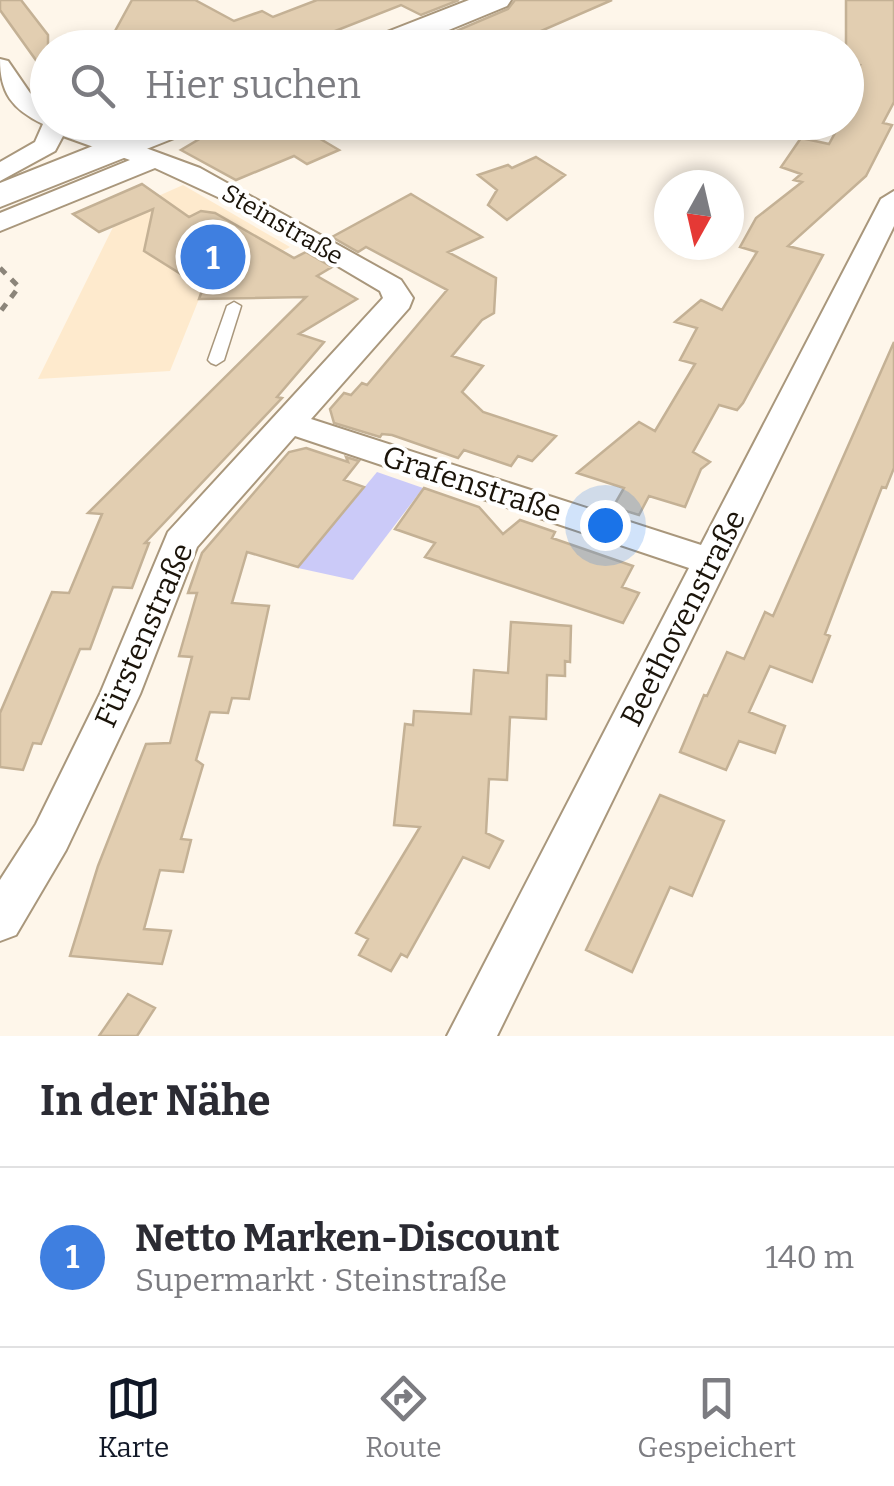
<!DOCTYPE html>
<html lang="de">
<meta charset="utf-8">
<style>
:root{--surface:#fff;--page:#f2f2f3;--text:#2b2b33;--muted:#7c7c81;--line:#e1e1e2;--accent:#111827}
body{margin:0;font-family:Bitter,serif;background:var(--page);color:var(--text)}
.compass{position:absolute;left:654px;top:170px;width:90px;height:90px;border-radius:50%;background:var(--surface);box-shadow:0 5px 15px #0003;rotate:188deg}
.you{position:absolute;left:605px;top:525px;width:35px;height:35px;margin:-25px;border:8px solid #fff;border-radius:50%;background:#1a73e8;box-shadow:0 0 0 15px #1a73e833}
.badge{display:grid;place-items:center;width:65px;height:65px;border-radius:50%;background:var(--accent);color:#fff;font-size:32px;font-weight:700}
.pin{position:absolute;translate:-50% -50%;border:5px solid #fff;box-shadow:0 2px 10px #0006}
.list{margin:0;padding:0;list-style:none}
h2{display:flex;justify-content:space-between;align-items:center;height:130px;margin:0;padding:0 40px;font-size:42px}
h2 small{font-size:32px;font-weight:400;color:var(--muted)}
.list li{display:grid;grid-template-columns:65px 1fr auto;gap:30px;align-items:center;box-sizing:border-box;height:180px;padding:0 40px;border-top:2px solid var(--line)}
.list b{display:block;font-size:38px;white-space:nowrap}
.list p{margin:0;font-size:32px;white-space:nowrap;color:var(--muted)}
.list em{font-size:32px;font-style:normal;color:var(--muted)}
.icon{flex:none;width:55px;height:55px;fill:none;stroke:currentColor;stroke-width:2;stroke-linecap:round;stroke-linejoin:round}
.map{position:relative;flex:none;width:894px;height:1036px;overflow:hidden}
.search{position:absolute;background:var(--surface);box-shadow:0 5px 15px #0003;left:30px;right:30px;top:30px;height:110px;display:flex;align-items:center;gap:25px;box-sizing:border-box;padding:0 35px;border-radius:55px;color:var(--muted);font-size:38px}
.sheet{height:310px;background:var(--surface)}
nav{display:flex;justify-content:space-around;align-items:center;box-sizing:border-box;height:140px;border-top:2px solid var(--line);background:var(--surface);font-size:28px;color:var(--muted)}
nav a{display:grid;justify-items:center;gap:5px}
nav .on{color:var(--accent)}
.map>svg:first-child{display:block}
.built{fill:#feeacd}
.green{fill:#cbcaf8}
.building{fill:#e2ceb1;stroke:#c4b195;stroke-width:2.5}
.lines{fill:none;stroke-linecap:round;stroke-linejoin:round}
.service-casing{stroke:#a9977c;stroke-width:3}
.minor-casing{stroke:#a9977c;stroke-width:4}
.secondary-casing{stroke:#a9977c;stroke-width:4}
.path{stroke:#8c857a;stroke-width:5;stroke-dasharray:8 8;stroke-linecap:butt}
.service{fill:#fff;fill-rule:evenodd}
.minor{fill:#fff;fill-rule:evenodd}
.secondary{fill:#fff;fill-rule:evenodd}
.labels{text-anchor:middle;stroke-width:8;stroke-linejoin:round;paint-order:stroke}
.far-street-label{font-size:25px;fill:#1b140a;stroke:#fff}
.street-label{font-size:30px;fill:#1b140a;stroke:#fff}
</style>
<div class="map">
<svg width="894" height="1036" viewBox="0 0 894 1036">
<rect width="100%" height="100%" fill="#fef6ea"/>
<path class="built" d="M183 185 290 247 246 271 275 291 262 298 199 299 170 371 38 379 120 213Z"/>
<path class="green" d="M377 472 423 488 353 580 298 568Z"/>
<path class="building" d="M0 0H21L48 35V77L0 10Z
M132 0H195L234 21 262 11 273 17 317 0H459L421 15 401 5 330 33 356 48H140L142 43 109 42Z
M515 0H612L502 48H429L460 33 456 31 508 9Z
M846 0H894V102L883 123 892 125 866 176 788 246 823 255 743 403 737 410 719 405 693 452 710 462 701 469 685 507 649 496 639 515 613 507 624 488 577 473 639 422 655 431 695 364 680 360 697 328 675 322 701 300 722 310 757 252 740 247 756 218 802 182 794 180 801 174 781 167 801 138 829 144 841 122H846V84L860 65 846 62Z
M228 122H350V123L317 137 339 150 307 164 294 156 236 180 181 150Z
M536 157 565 175 507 220 488 205 497 190 478 175 508 165 512 168Z
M142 184 189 217 201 211 215 213 294 258 306 252 332 267 317 276 357 299 299 334 324 342 277 397 282 398 145 543H149L132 588 113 587 90 649H80L41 744 33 743 23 770 0 767V713L52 592 69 593 102 514 88 513 306 297 199 299 203 288 144 251 153 209 99 232 73 214Z
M411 194 482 237 448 252 496 278 494 313 482 320 452 356 483 366 462 392 483 412 556 436 532 461 518 456 511 466 464 450 458 458 392 435 382 434 380 437 334 423 330 409 344 393 351 395 362 383 367 385 447 290 366 247 358 252 332 237Z
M894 342V468L886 488 882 487 846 579 825 634 830 636 812 682 770 666 749 712 785 726 775 753 739 741 726 770 680 752 704 695 707 696 727 652 744 659 765 612 773 616Z
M306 448 348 462 346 457 359 461 344 480 364 487 298 567 247 552 232 603 269 606 249 699 232 698 228 713 210 712 196 760 203 765 181 839 191 840 183 872 160 870 144 929 171 931 162 964 70 956 98 866 146 744 170 743 192 657 179 656 197 593H188L202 553 289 452Z
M424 488 479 507 503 534 520 520 555 532 552 538 633 566 622 587 639 593 623 623 425 557 435 543 395 529Z
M511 622 571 626 570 662 565 661V676L547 675 546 719 510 717 507 780 489 779 486 833 503 841 489 868 463 857 407 957 401 954 391 971 359 955 368 939 356 933 420 827 394 825 405 724 413 725 414 711 471 714 474 670 508 673Z
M660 795 724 821 692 896 670 887 632 972 586 950Z
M128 994 155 1008 137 1036H99Z"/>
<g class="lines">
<g class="service-casing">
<path id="service" d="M234 302 241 306 224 360 216 365 211 363 208 360 227 306Z"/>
</g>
<g class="minor-casing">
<path id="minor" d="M0 59 8 61 30 93 48 106V122H75L200 168 401 280 413 298 409 308 311 419 701 545 881 199 894 191V226L497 1036H447L689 568 295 436 197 547 140 694 66 850 16 935 0 941V880L36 824 100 694 168 532 383 298 380 291 233 204 155 168 0 231V213L130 160 63 136 55 151 0 181V162L35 142 43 124C12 109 0 93 0 59Z"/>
</g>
<g class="secondary-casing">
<path id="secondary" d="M469 0H511L507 6 405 48H359L364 41Z
M153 122H202L197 129 0 207V183Z"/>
</g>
<path class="path" d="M0 268 19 287 0 312"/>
<use href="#service" class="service"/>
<use href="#minor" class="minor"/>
<use href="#secondary" class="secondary"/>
</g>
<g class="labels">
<g class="far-street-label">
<text transform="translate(283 224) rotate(30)" y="9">Steinstraße</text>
</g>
<g class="street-label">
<text transform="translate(472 484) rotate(18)" y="10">Grafenstraße</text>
<text transform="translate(683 618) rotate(-63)" y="10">Beethovenstraße</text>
<text transform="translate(144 635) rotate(-66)" y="10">Fürstenstraße</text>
</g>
</g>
</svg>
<svg class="compass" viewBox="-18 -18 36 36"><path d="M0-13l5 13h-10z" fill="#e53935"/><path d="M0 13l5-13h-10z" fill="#7c7c81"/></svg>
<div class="you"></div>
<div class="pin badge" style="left:213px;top:257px;background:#3f7fe0">1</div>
<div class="search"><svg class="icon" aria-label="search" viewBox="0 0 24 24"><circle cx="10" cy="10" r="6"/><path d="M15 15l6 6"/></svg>Hier suchen</div>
</div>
<section class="sheet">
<h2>In der Nähe<small></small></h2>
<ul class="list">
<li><span class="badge" style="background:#3f7fe0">1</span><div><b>Netto Marken-Discount</b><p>Supermarkt · Steinstraße</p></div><em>140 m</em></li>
</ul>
</section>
<nav>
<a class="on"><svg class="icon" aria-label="map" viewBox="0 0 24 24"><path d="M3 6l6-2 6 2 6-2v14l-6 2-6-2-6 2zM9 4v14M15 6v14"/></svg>Karte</a>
<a><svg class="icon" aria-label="directions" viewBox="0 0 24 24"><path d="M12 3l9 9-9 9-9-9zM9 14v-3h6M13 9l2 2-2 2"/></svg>Route</a>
<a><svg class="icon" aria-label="saved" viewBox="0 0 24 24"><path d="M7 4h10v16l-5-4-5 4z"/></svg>Gespeichert</a>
</nav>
